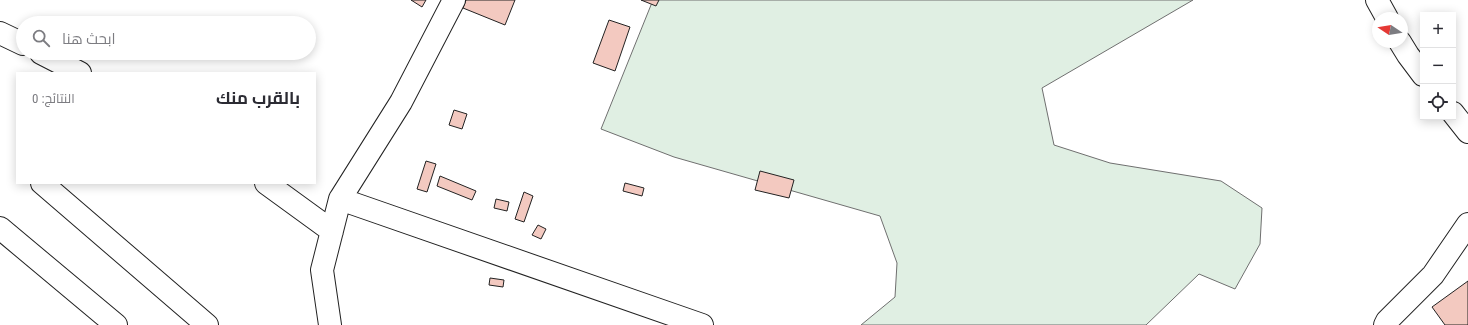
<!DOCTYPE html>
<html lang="ar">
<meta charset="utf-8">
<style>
:root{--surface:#fff;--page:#f2f2f3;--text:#2b2b33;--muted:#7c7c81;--line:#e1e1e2}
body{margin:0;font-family:"Roboto Condensed",Cairo,sans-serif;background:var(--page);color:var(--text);direction:rtl}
.controls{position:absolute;right:12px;top:12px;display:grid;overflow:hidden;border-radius:0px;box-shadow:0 2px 10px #0003}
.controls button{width:36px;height:36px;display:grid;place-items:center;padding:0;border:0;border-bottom:1px solid var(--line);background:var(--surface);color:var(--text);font:20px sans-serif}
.compass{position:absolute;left:1372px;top:12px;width:36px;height:36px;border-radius:50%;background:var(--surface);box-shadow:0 2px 10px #0003;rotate:282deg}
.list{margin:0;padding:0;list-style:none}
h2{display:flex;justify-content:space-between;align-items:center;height:52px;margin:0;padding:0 16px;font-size:17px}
h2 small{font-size:13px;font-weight:400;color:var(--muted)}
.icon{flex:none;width:22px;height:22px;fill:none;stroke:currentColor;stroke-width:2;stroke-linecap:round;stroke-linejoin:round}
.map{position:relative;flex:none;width:1468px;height:325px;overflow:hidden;direction:ltr}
.search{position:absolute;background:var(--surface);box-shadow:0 2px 10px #0003;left:16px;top:16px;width:300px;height:44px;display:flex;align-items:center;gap:10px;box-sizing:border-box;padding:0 14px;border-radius:22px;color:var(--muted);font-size:15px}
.panel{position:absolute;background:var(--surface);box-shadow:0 2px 10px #0003;left:16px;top:72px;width:300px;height:112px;border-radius:0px;direction:rtl}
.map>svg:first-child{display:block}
.green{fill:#e0efe3;stroke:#6f6f6f}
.building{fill:#f3c9c0;stroke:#222}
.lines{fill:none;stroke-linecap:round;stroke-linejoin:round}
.minor-casing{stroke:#222;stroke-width:24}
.minor{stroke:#fff;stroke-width:22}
</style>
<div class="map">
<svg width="1468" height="325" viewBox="0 0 1468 325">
<rect width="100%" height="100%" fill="#fff"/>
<path class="green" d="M653 0H1193L1042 88 1054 145 1110 163 1221 181 1262 208 1260 244 1235 289 1199 274 1146 325H861L895 297 897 263 880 216 674 157 601 129Z"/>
<path class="building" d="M411 0H426L422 7Z
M466 0H515L505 25 463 8Z
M641 0H659L656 6Z
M609 20 630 27 615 71 593 63Z
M454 110 467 114 462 129 449 125Z
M426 161 436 164 427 192 417 189Z
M760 171 794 180 789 198 755 190Z
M440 176 476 191 472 200 437 186Z
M625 183 644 188 642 196 623 191Z
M524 192 533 196 524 222 515 219Z
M496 199 509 202 507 211 494 208Z
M538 225 546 229 541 239 532 235Z
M490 278 504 280 503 287 489 285Z
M1468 281V325H1445L1432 307Z"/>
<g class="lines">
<g class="minor-casing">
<path id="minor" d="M1377 0 1387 18
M0 33 23 44
M1400 42 1408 55 1423 75
M41 53 80 73
M1453 113 1468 132
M42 183 207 325
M266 183 332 231
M340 199 702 325
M0 228 116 325
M330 325 322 270 340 199 401 102 454 0
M1385 325 1387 321 1433 275 1468 224"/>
</g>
<use href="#minor" class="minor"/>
</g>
</svg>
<div class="controls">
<button>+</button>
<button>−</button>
<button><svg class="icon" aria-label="locate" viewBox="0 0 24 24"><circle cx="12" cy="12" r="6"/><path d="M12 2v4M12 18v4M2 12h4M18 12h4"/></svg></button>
</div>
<svg class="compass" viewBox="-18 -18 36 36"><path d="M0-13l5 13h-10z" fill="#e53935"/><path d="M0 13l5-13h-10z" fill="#7c7c81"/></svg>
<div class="search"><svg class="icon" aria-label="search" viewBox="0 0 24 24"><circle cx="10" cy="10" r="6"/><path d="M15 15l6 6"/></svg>ابحث هنا</div>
<section class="panel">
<h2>بالقرب منك<small>النتائج: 0</small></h2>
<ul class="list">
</ul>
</section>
</div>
